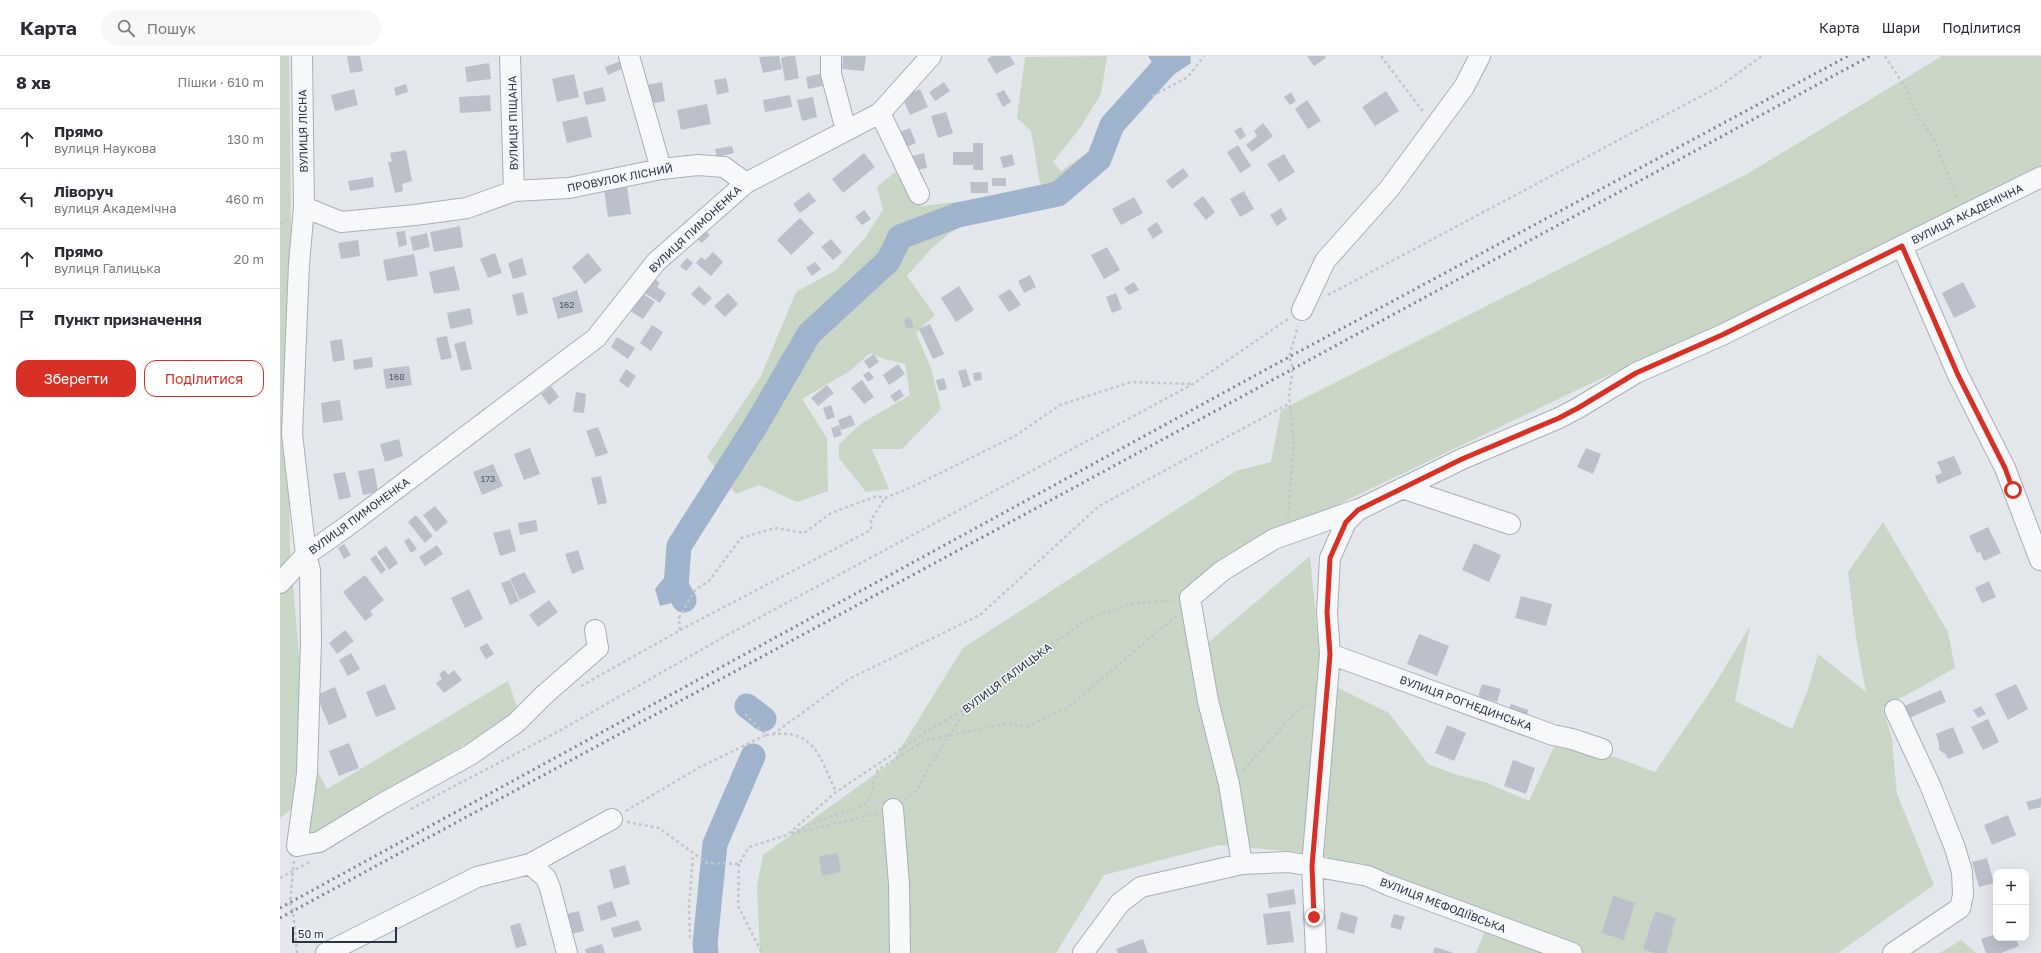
<!DOCTYPE html>
<html lang="uk">
<meta charset="utf-8">
<style>
:root{--surface:#fff;--page:#f7f7f7;--text:#2b2b33;--muted:#7c7c81;--line:#e1e1e2;--accent:#d93025}
body{margin:0;font-family:"Golos Text",sans-serif;background:var(--page);color:var(--text)}
.controls{position:absolute;right:12px;bottom:12px;display:grid;overflow:hidden;border-radius:8px;box-shadow:0 4px 16px #0002}
.controls button{width:36px;height:36px;display:grid;place-items:center;padding:0;border:0;border-bottom:1px solid var(--line);background:var(--surface);color:var(--text);font:20px sans-serif}
.scale{position:absolute;left:12px;bottom:10px;width:105px;box-sizing:border-box;padding-left:4px;border:2px solid #2b3445;border-top:0;font-size:11px;line-height:14px;white-space:nowrap;color:#2b3445;-webkit-text-stroke:3px #f4f6f9;paint-order:stroke}
.stop{position:absolute;width:12px;height:12px;margin:-9px;border:3px solid #d93025;border-radius:50%;background:#fff}
.stop.end{background:#d93025;border-color:#fff;box-shadow:0 1px 4px #0008}
.list{margin:0;padding:0;list-style:none}
h2{display:flex;justify-content:space-between;align-items:center;height:52px;margin:0;padding:0 16px;font-size:17px}
h2 small{font-size:13px;font-weight:400;color:var(--muted)}
.list li{display:grid;grid-template-columns:26px 1fr auto;gap:12px;align-items:center;box-sizing:border-box;height:60px;padding:0 16px;border-top:1px solid var(--line)}
.list b{display:block;font-size:15px;white-space:nowrap}
.list p{margin:0;font-size:13px;white-space:nowrap;color:var(--muted)}
.list em{font-size:13px;font-style:normal;color:var(--muted)}
.actions{display:flex;gap:8px;padding:12px 16px}
.actions a{flex:1;padding:9px 0;border:1px solid var(--accent);border-radius:12px;text-align:center;font-size:14px;color:var(--accent)}
.actions .main{background:var(--accent);color:#fff}
.icon{flex:none;width:22px;height:22px;fill:none;stroke:currentColor;stroke-width:2;stroke-linecap:round;stroke-linejoin:round}
.map{position:relative;flex:none;width:1761px;height:897px;overflow:hidden}
header{display:flex;align-items:center;gap:24px;box-sizing:border-box;height:56px;padding:0 20px;background:var(--surface);border-bottom:1px solid var(--line)}
header strong{font-size:19px}
nav{display:flex;gap:22px;margin-inline-start:auto;font-size:14px}
.search{width:280px;height:36px;background:var(--page);display:flex;align-items:center;gap:10px;box-sizing:border-box;padding:0 14px;border-radius:22px;color:var(--muted);font-size:15px}
main{display:flex}
aside{flex:1;background:var(--surface)}
.map>svg:first-child{display:block}
.green{fill:#c9d6c5}
.water{fill:#9fb4cc}
.lines{fill:none;stroke-linecap:round;stroke-linejoin:round}
.river{stroke:#9fb4cc;stroke-width:25}
.building{fill:#bbc0ca}
.minor-casing{stroke:#a9aeb7;stroke-width:22}
.path{stroke:#c2c5cb;stroke-width:2.5;stroke-dasharray:3 3;stroke-linecap:butt}
.minor{stroke:#f7f8fa;stroke-width:20}
.rail{stroke:#7d8696;stroke-width:3;stroke-dasharray:2 4;stroke-linecap:butt}
.route{stroke:#d93025;stroke-width:5}
.labels{text-anchor:middle;stroke-width:3;stroke-linejoin:round;paint-order:stroke}
.number-label{font-size:9px;fill:#4f5766}
.street-label{font-size:11px;fill:#2b3445;stroke:#f4f6f9}
</style>
<header>
<strong>Карта</strong>
<div class="search"><svg class="icon" aria-label="search" viewBox="0 0 24 24"><circle cx="10" cy="10" r="6"/><path d="M15 15l6 6"/></svg>Пошук</div>
<nav><a>Карта</a><a>Шари</a><a>Поділитися</a></nav>
</header>
<main>
<aside>
<h2>8 хв<small>Пішки · 610 m</small></h2>
<ul class="list">
<li><svg class="icon" aria-label="ahead" viewBox="0 0 24 24"><path d="M12 20V5M6 11l6-6 6 6"/></svg><div><b>Прямо</b><p>вулиця Наукова</p></div><em>130 m</em></li>
<li><svg class="icon" aria-label="left" viewBox="0 0 24 24"><path d="M17 20v-9H6M10 6l-5 5 5 5"/></svg><div><b>Ліворуч</b><p>вулиця Академічна</p></div><em>460 m</em></li>
<li><svg class="icon" aria-label="ahead" viewBox="0 0 24 24"><path d="M12 20V5M6 11l6-6 6 6"/></svg><div><b>Прямо</b><p>вулиця Галицька</p></div><em>20 m</em></li>
<li><svg class="icon" aria-label="arrive" viewBox="0 0 24 24"><path d="M6 21V4h12l-3 4 3 4H6"/></svg><div><b>Пункт призначення</b></div></li>
</ul>
<div class="actions"><a class="main">Зберегти</a><a>Поділитися</a></div>
</aside>
<div class="map">
<svg width="1761" height="897" viewBox="0 0 1761 897">
<rect width="100%" height="100%" fill="#e4e7ec"/>
<path class="green" d="M0 0H9L11 174 7 331 10 492 27 697 47 733 228 625 239 657 24 783 12 753 0 762Z
M827 0 821 38 800 72 773 106 781 115 817 90V116L769 150 759 123 751 75 737 62 745 1Z
M1662 0H1761V120L1709 149 1318 324 963 494 904 540 911 601 1030 500 1042 624 1109 657 1148 708 1177 719 1205 726 1249 745 1274 691 1335 701 1375 716 1432 633 1470 570 1455 645 1512 673 1528 633 1538 598 1586 636 1576 582 1568 516 1603 466 1668 576 1675 612 1603 652 1612 683 1617 738 1654 829 1558 897H1196L1210 863 1088 812 1018 796 939 789 824 819 776 897H480L477 830 483 799 612 706 683 592 956 415 991 406 1001 354 1467 118Z
M615 116 642 150 684 145 681 168 652 192 627 220 655 259 636 277 651 312 661 353 622 393H592L609 433 586 436 559 402V388L582 367 630 339 625 308 607 304 590 297 570 315 522 343 547 382 548 435 517 446 479 429 456 438 427 401 481 320 516 236 556 214 585 182 603 154 597 131Z
M1681 884 1696 897H1660Z"/>
<path class="water" d="M868 0H910L911 7 884 25Z
M398 502 404 515V544L380 550 375 533 388 517V506Z"/>
<g class="lines">
<path class="river" d="M404 544 396 530 399 490 476 369 529 278 608 205 620 181 678 159 778 138 819 103 832 69 892 2 898 0
M467 650 484 663
M426 897 425 888 435 788 473 700"/>
</g>
<path class="building" d="M67 0H80L83 15 70 17Z
M499 0 502 13 483 17 479 1Z
M508 0H515L519 22 505 25 501 2Z
M563 0H586L584 15 562 13Z
M712 0H730L735 8 716 18 707 3Z
M1027 0H1045L1046 2 1034 10Z
M341 5 344 12 328 19 325 11Z
M209 7 211 23 187 26 185 11Z
M543 17 546 29 528 33 526 21Z
M294 18 299 41 277 46 272 23Z
M446 22 449 36 437 39 434 24Z
M382 26 385 45 370 48 366 29Z
M664 26 670 35 655 45 649 36Z
M126 28 128 36 116 40 114 32Z
M323 31 326 45 306 49 303 36Z
M74 33 78 49 55 55 51 39Z
M640 33 648 51 630 59 622 41Z
M724 34 731 46 723 51 716 38Z
M1106 35 1119 55 1095 70 1082 51Z
M1011 36 1016 45 1010 49 1004 41Z
M210 39 211 55 180 57 179 41Z
M510 39 512 51 485 56 483 44Z
M533 41 537 61 522 65 517 44Z
M1027 44 1041 65 1028 73 1015 53Z
M427 48 431 68 401 74 397 54Z
M666 56 673 77 658 82 651 60Z
M307 60 312 81 287 87 282 66Z
M983 67 993 80 972 96 966 89 977 80 974 75Z
M961 71 966 80 960 84 954 75Z
M630 72 636 87 626 91 620 76Z
M693 87H703V114H693V109H673V96H693Z
M958 89 971 110 960 117 947 96Z
M452 90 454 97 437 101 435 93Z
M126 94 132 125 122 128 123 135 115 137 108 106H112L110 97Z
M584 97 595 111 563 137 552 123Z
M644 97 647 112 635 114 632 100Z
M732 98 735 109 723 112 720 101Z
M1004 98 1015 116 999 126 987 108Z
M903 112 909 120 892 133 886 125Z
M93 121 94 131 70 135 68 125Z
M712 122H726V130H712Z
M690 126H708V137H691Z
M347 131 351 158 328 161 324 134Z
M964 135 974 153 960 161 950 143Z
M529 136 536 145 520 157 513 148Z
M923 140 935 156 926 164 913 148Z
M854 141 863 157 841 169 832 153Z
M1001 152 1007 163 997 170 990 159Z
M584 154 591 163 582 169 575 161Z
M520 162 534 177 511 199 497 184Z
M877 166 883 176 873 183 867 173Z
M180 170 183 191 154 196 150 176Z
M422 171 430 179 422 187 414 180Z
M125 175 127 189 119 191 116 176Z
M147 177 150 191 133 195 130 181Z
M551 183 562 196 553 204 541 191Z
M78 184 80 200 61 203 58 187Z
M827 191 840 214 824 223 811 199Z
M433 196 443 206 431 220 416 207 421 201 425 204Z
M215 197 222 217 208 222 200 203Z
M308 197 322 214 305 228 292 211Z
M134 198 138 220 107 225 103 204Z
M242 202 247 219 233 223 228 207Z
M407 202 413 207 406 215 400 210Z
M535 206 541 213 532 220 526 212Z
M174 210 180 234 154 238 149 216Z
M750 219 756 231 744 237 738 225Z
M373 222 380 227 377 231 386 237 380 247 363 236Z
M854 226 859 234 849 239 844 232Z
M1683 226 1696 251 1674 262 1662 237Z
M419 230 432 242 424 250 411 238Z
M679 230 694 254 676 266 661 242Z
M730 233 741 249 729 256 718 240Z
M297 234 303 256 278 263 272 242Z
M243 236 248 257 237 260 232 239Z
M362 237 375 246 363 263 350 255Z
M448 237 458 248 445 261 434 250Z
M836 237 842 253 832 257 826 241Z
M190 252 193 268 170 273 167 257Z
M630 261 634 271 627 273 624 264Z
M650 268 664 298 653 303 639 273Z
M372 269 383 276 371 295 360 287Z
M167 280 172 302 161 304 156 282Z
M337 281 355 292 348 303 331 291Z
M62 283 65 304 53 306 50 285Z
M185 285 192 313 181 315 174 288Z
M594 298 599 306 589 313 584 305Z
M92 301 93 311 74 314 73 304Z
M618 308 625 318 609 329 603 319Z
M129 310 132 329 106 333 103 313Z
M346 313 356 320 348 332 339 325Z
M686 313 691 329 683 332 678 315Z
M589 315 594 322 588 326 583 319Z
M701 316 702 324 694 325 693 317Z
M664 322 667 333 659 335 656 324Z
M582 324 594 341 584 348 571 332Z
M547 329 554 337 538 350 531 342Z
M271 330 279 341 269 349 261 338Z
M620 333 624 340 615 346 610 340Z
M296 336 306 338 304 357 293 356Z
M60 344 63 364 43 367 41 347Z
M551 349 555 361 547 364 543 352Z
M571 359 575 369 561 374 558 364Z
M559 369 562 379 554 382 551 372Z
M318 371 328 397 316 401 306 375Z
M119 383 123 400 105 406 100 388Z
M250 392 260 418 244 424 234 398Z
M1306 392 1321 398 1313 418 1297 411Z
M1674 400 1682 418 1658 428 1655 420 1662 417 1657 406Z
M213 408 223 430 202 439 193 416Z
M94 412 98 436 83 439 78 415Z
M65 416 71 441 59 444 53 418Z
M321 420 327 447 318 449 311 422Z
M155 450 168 466 156 476 143 459Z
M136 459 153 480 145 487 128 466Z
M256 464 258 475 240 479 238 467Z
M1708 471 1721 497 1704 505 1700 496 1697 497 1689 480Z
M230 473 236 495 220 500 213 477Z
M129 482 137 493 131 497 124 485Z
M1194 487 1221 499 1209 526 1182 514Z
M64 488 71 499 64 503 58 492Z
M157 489 163 498 145 510 139 501Z
M106 490 118 507 109 514 97 496Z
M298 494 304 513 292 518 285 498Z
M96 499 106 514 101 518 90 503Z
M244 516 256 536 240 544 230 523Z
M85 519 104 544 90 555 93 559 85 565 63 536Z
M230 524 239 545 230 549 221 527Z
M1709 525 1716 541 1702 547 1695 532Z
M189 533 203 563 185 572 171 542Z
M1241 540 1272 548 1266 570 1235 562Z
M269 544 278 556 258 571 249 559Z
M65 574 74 585 57 598 49 587Z
M1139 578 1169 590 1157 620 1127 608Z
M207 587 214 598 206 603 199 592Z
M71 597 80 613 68 620 59 604Z
M165 614 168 619 174 614 182 624 164 637 156 627 162 623 159 618Z
M105 628 116 653 96 661 86 636Z
M1202 628 1221 633 1217 646 1198 641Z
M1736 628 1748 653 1728 664 1715 638Z
M55 631 67 661 49 669 36 639Z
M1661 634 1666 646 1627 663 1622 651Z
M1231 648 1248 654 1245 666 1227 660Z
M1701 650 1706 658 1698 662 1693 654Z
M1708 663 1719 686 1703 694 1691 671Z
M1167 669 1186 677 1174 705 1155 697Z
M1673 671 1684 697 1668 703 1665 698 1659 694V687L1656 678Z
M69 687 79 712 59 720 49 695Z
M1233 704 1255 712 1246 738 1224 730Z
M1761 742V751L1749 754 1746 746Z
M1728 759 1736 779 1712 789 1704 769Z
M558 797 561 816 542 820 539 800Z
M1707 802 1714 827 1699 831 1692 806Z
M345 809 350 828 334 833 329 814Z
M1014 833 1016 848 989 852 987 838Z
M1333 840 1355 847 1344 884 1322 877Z
M332 845 337 860 321 865 317 850Z
M299 855 304 875 287 879 282 859Z
M1010 855 1014 886 987 889 983 858Z
M1375 855 1396 862 1386 897H1375L1363 893Z
M1061 856 1078 861 1074 878 1057 873Z
M1114 858 1125 861 1121 874 1110 871Z
M358 864 362 874 334 882 331 872Z
M240 867 247 889 236 892 230 870Z
M1716 878V882H1736L1739 890 1721 897H1706L1701 883Z
M863 883 868 897H838L836 893Z
M322 888 325 897H306L305 893Z
M1155 891 1174 897H1153Z"/>
<g class="lines">
<g class="minor-casing">
<path id="minor" d="M22 0 24 151 19 208 12 378 26 499 30 514 31 584 27 717 17 790 39 786 100 749 190 699 236 667 264 639 318 592 315 574
M230 0 234 135
M349 0 381 113
M551 0V18L566 74
M600 57 639 138
M24 151 61 166 135 159 187 152 234 135 289 132 381 113 418 109 444 111 466 127
M1622 190 1678 319 1725 412 1760 504
M1022 254 1045 205 1109 133 1184 31 1200 0
M1122 432 1230 468
M0 527 26 499 66 471 316 282 376 206 466 127 600 57 651 0
M1050 598 1273 679 1292 683 1322 693
M613 753 619 828 620 897
M250 808 266 822 270 832 287 897
M46 897 197 821 250 808 332 763
M803 897 840 847 861 831 962 808
M1036 897 1032 810 1008 806 962 808 949 728 928 645 910 542 942 515 994 483 1076 454
M1292 897 1108 829 1088 820 1032 810 1050 598 1047 557 1050 502 1066 466 1078 454 1182 403 1279 362 1298 352 1356 317 1442 279 1761 121
M1613 897 1680 852 1683 839 1682 816 1675 792 1650 729 1615 654"/>
</g>
<path class="path" d="M1101 0 1144 57
M1605 0 1627 34 1636 57 1654 83 1678 145
M872 40 908 21 924 0
M0 168 6 164
M1048 239 1440 30 1482 0
M1008 460 1014 387 1009 339 1013 312 1009 301 1018 270
M400 574 399 562 415 534 429 525 461 482 495 472 524 477 551 457 597 440 605 442 632 431 735 380 780 349 851 326 912 328
M301 630 406 571 591 474V464L605 442
M493 678 569 623 700 559 819 450 1010 347
M486 679C534 671 539 699 556 736
M963 714 1014 658 1029 646
M625 744 637 734 650 709 686 654
M131 753 279 675 449 578 913 328 1008 263
M346 755 418 712 486 679 464 657
M347 766 379 772 427 807 459 808 469 791 507 779 556 736 646 676 687 652 735 613 808 563 848 548 894 544
M511 777 532 768 587 747 592 738 593 727 598 714 646 684 730 667 747 671 763 662 785 654 896 560
M512 778 598 757
M14 805 10 847 13 855 17 897
M459 808 458 850 482 897
M0 822 31 805
M410 882 409 851 413 799"/>
<use href="#minor" class="minor"/>
<path class="rail" d="M0 852 1009 301 1568 0
M0 862 1590 0"/>
</g>
<g class="lines">
<path class="route" d="M1034 861 1032 810 1050 598 1047 557 1050 502 1066 466 1078 454 1182 403 1279 362 1298 352 1356 317 1442 279 1622 190 1678 319 1725 412 1733 434"/>
</g>
<g class="labels">
<g class="number-label">
<text x="287" y="252">162</text>
<text x="117" y="324">168</text>
<text x="208" y="426">173</text>
</g>
<g class="street-label">
<text transform="translate(233 67) rotate(-91)" y="4">ВУЛИЦЯ ПІЩАНА</text>
<text transform="translate(23 75) rotate(-91)" y="4">ВУЛИЦЯ ЛІСНА</text>
<text transform="translate(340 122) rotate(-11)" y="4">ПРОВУЛОК ЛІСНИЙ</text>
<text transform="translate(1687 158) rotate(-26)" y="4">ВУЛИЦЯ АКАДЕМІЧНА</text>
<text transform="translate(415 173) rotate(-43)" y="4">ВУЛИЦЯ ПИМОНЕНКА</text>
<text transform="translate(79 460) rotate(-36)" y="4">ВУЛИЦЯ ПИМОНЕНКА</text>
<text transform="translate(727 622) rotate(-37)" y="4">ВУЛИЦЯ ГАЛИЦЬКА</text>
<text transform="translate(1186 647) rotate(20)" y="4">ВУЛИЦЯ РОГНЕДИНСЬКА</text>
<text transform="translate(1163 849) rotate(21)" y="4">ВУЛИЦЯ МЕФОДІЇВСЬКА</text>
</g>
</g>
</svg>
<div class="controls">
<button>+</button>
<button>−</button>
</div>
<div class="scale">50 m</div>
<div class="stop" style="left:1733px;top:434px"></div>
<div class="stop end" style="left:1034px;top:861px"></div>
</div>
</main>
